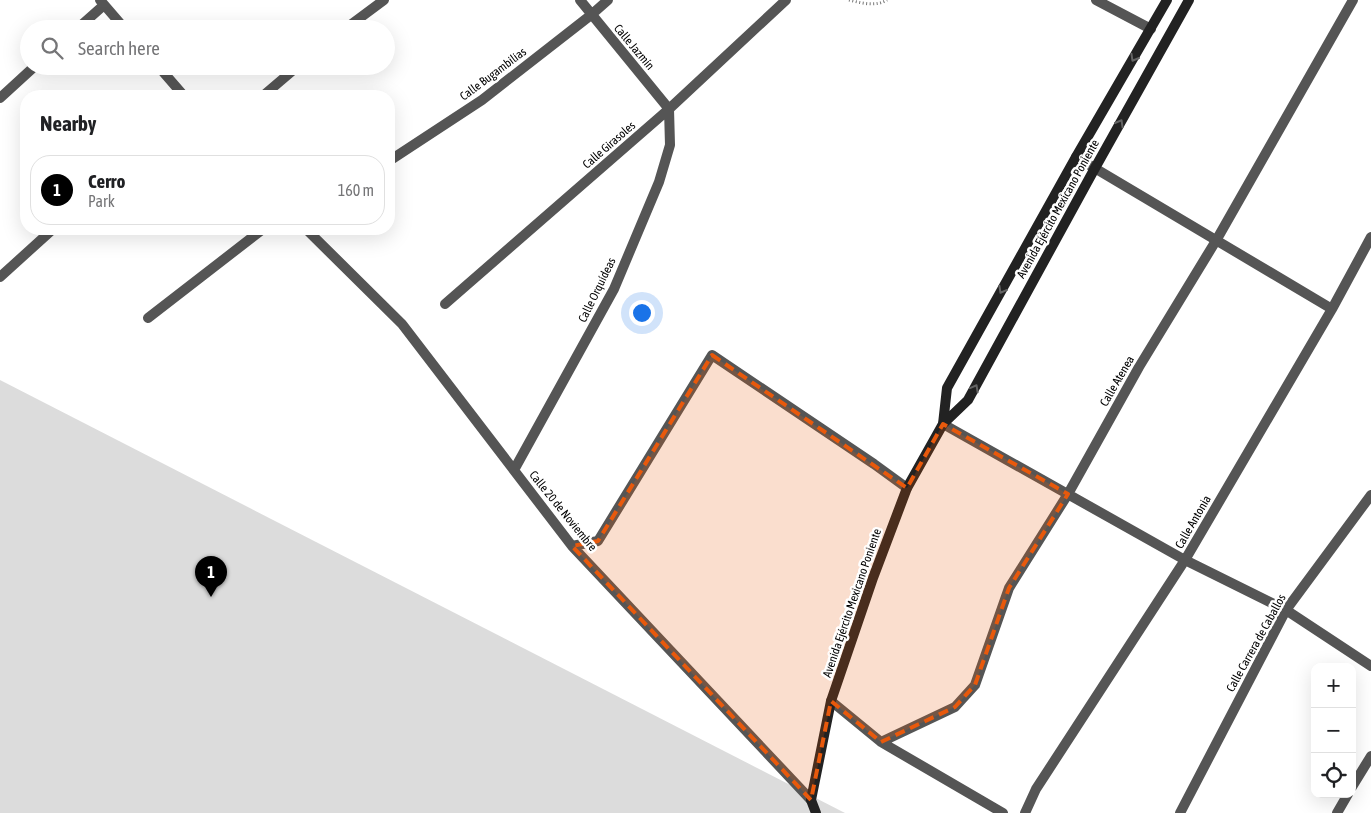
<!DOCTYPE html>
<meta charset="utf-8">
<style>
:root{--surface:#fff;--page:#f2f2f2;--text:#202124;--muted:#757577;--line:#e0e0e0;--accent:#000}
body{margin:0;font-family:"Asap Condensed",sans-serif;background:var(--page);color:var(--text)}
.controls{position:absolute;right:15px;bottom:15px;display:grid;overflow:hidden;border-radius:10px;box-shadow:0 5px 20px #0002}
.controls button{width:45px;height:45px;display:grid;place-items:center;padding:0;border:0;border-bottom:1px solid var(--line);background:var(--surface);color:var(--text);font:25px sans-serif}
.you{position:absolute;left:641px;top:312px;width:18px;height:18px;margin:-12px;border:4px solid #fff;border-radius:50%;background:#1a73e8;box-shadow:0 0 0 8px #1a73e833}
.badge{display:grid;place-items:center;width:32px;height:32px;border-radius:50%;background:var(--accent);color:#fff;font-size:16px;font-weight:700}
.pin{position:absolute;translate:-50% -41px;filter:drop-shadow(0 1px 2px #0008)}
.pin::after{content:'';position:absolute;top:26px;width:18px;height:15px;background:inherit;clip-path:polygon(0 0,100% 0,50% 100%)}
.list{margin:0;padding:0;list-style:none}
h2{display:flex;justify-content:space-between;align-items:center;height:65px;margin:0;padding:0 20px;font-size:21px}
h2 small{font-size:16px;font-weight:400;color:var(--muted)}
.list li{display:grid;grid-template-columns:32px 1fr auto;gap:15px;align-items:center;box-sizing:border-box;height:70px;margin:0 10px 10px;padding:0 10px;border:1px solid var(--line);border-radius:20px}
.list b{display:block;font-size:19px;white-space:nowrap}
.list p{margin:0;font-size:16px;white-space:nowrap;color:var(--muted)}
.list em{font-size:16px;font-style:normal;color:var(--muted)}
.icon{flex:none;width:28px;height:28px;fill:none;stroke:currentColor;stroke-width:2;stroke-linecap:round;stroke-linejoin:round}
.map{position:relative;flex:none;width:1371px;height:813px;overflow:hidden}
.search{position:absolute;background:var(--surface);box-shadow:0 5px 20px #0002;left:20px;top:20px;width:375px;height:55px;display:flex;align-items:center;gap:12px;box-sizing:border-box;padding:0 18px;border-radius:28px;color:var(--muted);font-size:19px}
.panel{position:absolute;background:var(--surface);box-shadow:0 5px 20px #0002;left:20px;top:90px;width:375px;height:145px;border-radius:20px}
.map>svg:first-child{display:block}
.green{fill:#dcdcdc}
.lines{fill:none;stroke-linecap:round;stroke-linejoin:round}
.path{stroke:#777;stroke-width:3;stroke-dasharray:1 2.5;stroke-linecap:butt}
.minor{stroke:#555;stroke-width:10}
.secondary{stroke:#222;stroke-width:10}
.oneway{stroke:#646464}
.marked{fill:#e8590c;fill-opacity:0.2;stroke:#e8590c;stroke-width:4;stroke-dasharray:10 6;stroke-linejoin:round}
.labels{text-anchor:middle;stroke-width:5;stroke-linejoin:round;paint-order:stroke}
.street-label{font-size:12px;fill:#000;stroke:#fff}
</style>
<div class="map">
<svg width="1371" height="813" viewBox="0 0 1371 813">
<rect width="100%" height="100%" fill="#fff"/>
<path class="green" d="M0 380 845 813H0Z"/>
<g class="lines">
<path class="path" d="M849 0C861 3 876 7 887 0"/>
<path class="minor" d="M100 0 125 29
M1096 0 1151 29
M77 29 104 5
M345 29 384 0
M158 66 184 96
M264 95 298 66
M0 98 35 66
M1076 157 1332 309
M389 161 482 100 591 15 608 0
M306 229 402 324 572 546 811 800
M0 277 53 229
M445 304 669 109 786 0
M148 318 263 229
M943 424 1185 560 1286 610 1371 666
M514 470 614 289 659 182 670 145 669 109 580 0
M572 546 598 541 712 355 874 464 907 488
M831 701 881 742 1003 813
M881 742 955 707 975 685 1009 588 1068 494 1139 367 1217 239 1353 0
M1352 787 1371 756
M1025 813 1036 789 1185 560 1332 309 1371 237
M1180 813 1286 610 1371 495
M1337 813 1348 794"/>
<path class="secondary" d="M943 424 947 388 1076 157 1167 0
M816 813 811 800 831 701 873 578 907 488 943 424 968 400 1095 168 1189 0"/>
</g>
<defs><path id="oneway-chevron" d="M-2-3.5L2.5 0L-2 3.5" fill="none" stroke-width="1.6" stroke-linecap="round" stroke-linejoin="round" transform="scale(1.25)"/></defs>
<g class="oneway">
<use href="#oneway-chevron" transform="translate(1134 58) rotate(120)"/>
<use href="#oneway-chevron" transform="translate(1120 123) rotate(-60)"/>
<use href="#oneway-chevron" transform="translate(1002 290) rotate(119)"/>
<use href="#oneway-chevron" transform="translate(975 388) rotate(-61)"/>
</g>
<path class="marked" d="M712 355 907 488 943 424 1068 494 1009 588 975 685 955 707 881 742 831 701 811 800 572 546 598 541Z"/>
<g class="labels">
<g class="street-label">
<text transform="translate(634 47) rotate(50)" y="4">Calle Jazmín</text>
<text transform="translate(493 74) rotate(-37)" y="4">Calle Bugambilias</text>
<text transform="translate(609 145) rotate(-41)" y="4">Calle Girasoles</text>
<text transform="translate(1058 209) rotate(-61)" y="4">Avenida Ejército Mexicano Poniente</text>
<text transform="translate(597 290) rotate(-64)" y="4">Calle Orquídeas</text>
<text transform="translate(1117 381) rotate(-60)" y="4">Calle Atenea</text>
<text transform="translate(563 511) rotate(51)" y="4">Calle 20 de Noviembre</text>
<text transform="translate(1193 522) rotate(-60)" y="4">Calle Antonia</text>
<text transform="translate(852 603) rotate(-71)" y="4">Avenida Ejército Mexicano Poniente</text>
<text transform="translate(1256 643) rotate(-61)" y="4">Calle Carrera de Caballos</text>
</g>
</g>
</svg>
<div class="controls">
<button>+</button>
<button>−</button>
<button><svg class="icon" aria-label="locate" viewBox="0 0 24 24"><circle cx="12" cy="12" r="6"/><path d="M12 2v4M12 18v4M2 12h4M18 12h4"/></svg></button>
</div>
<div class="you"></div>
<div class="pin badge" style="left:211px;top:597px">1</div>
<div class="search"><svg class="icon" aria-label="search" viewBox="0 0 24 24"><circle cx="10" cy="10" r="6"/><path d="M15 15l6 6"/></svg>Search here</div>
<section class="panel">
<h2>Nearby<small></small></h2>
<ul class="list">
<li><span class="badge">1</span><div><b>Cerro</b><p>Park</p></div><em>160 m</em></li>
</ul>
</section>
</div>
